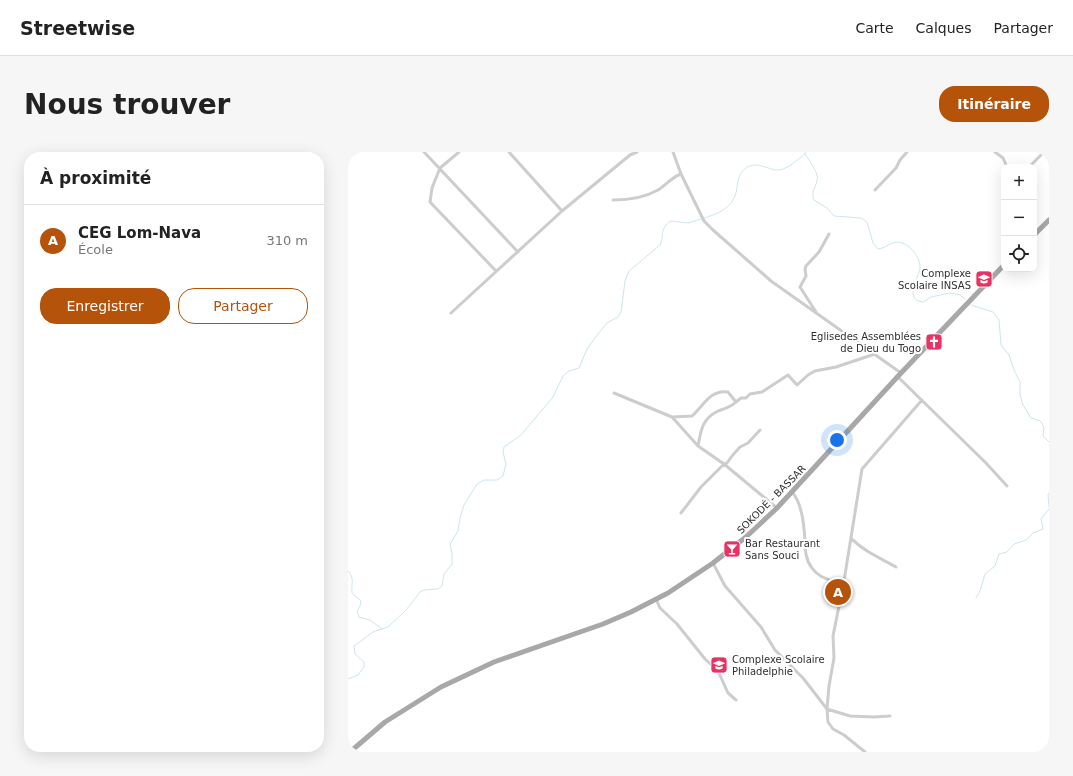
<!DOCTYPE html>
<html lang="fr">
<meta charset="utf-8">
<style>
:root{--surface:#fff;--page:#f6f6f6;--text:#222;--muted:#767676;--line:#e0e0e0;--accent:#b45309}
body{margin:0;font-family:"DejaVu Sans",sans-serif;background:var(--page);color:var(--text)}
.controls{position:absolute;right:12px;top:12px;display:grid;overflow:hidden;border-radius:8px;box-shadow:0 4px 16px #0002}
.controls button{width:36px;height:36px;display:grid;place-items:center;padding:0;border:0;border-bottom:1px solid var(--line);background:var(--surface);color:var(--text);font:20px sans-serif}
.you{position:absolute;left:489px;top:288px;width:14px;height:14px;margin:-10px;border:3px solid #fff;border-radius:50%;background:#1a73e8;box-shadow:0 0 0 6px #1a73e833}
.badge{display:grid;place-items:center;width:26px;height:26px;border-radius:50%;background:var(--accent);color:#fff;font-size:13px;font-weight:700}
.pin{position:absolute;translate:-50% -50%;border:2px solid #fff;box-shadow:0 1px 4px #0006}
.list{margin:0;padding:0;list-style:none}
h2{display:flex;justify-content:space-between;align-items:center;height:52px;margin:0;padding:0 16px;font-size:17px}
h2 small{font-size:13px;font-weight:400;color:var(--muted)}
.list li{display:grid;grid-template-columns:26px 1fr auto;gap:12px;align-items:center;box-sizing:border-box;height:72px;padding:0 16px;border-top:1px solid var(--line)}
.list b{display:block;font-size:15px;white-space:nowrap}
.list p{margin:0;font-size:13px;white-space:nowrap;color:var(--muted)}
.list em{font-size:13px;font-style:normal;color:var(--muted)}
.actions{display:flex;gap:8px;padding:12px 16px}
.actions a{flex:1;padding:9px 0;border:1px solid var(--accent);border-radius:16px;text-align:center;font-size:14px;color:var(--accent)}
.actions .main{background:var(--accent);color:#fff}
.icon{flex:none;width:22px;height:22px;fill:none;stroke:currentColor;stroke-width:2;stroke-linecap:round;stroke-linejoin:round}
.map{position:relative;flex:none;width:701px;height:600px;overflow:hidden;border-radius:16px}
header{display:flex;align-items:center;gap:24px;box-sizing:border-box;height:56px;padding:0 20px;background:var(--surface);border-bottom:1px solid var(--line)}
header strong{font-size:19px}
nav{display:flex;gap:22px;margin-inline-start:auto;font-size:14px}
.intro{display:flex;align-items:center;justify-content:space-between;box-sizing:border-box;height:96px;padding:0 24px}
h1{margin:0;font-size:28px}
.button{padding:10px 18px;border-radius:16px;background:var(--accent);color:#fff;font-size:14px;font-weight:700}
main{display:flex;gap:24px;padding:0 24px}
aside{flex:1;background:var(--surface);border-radius:16px;box-shadow:0 4px 16px #0002}
.map>svg:first-child{display:block}
.lines{fill:none;stroke-linecap:round;stroke-linejoin:round}
.stream{stroke:#cbe6ec;stroke-width:1}
.minor{stroke:#cdcdcd;stroke-width:3}
.primary{stroke:#a8a8a8;stroke-width:5}
.labels{text-anchor:middle;stroke-width:4;stroke-linejoin:round;paint-order:stroke}
.poi-label{font-size:10px;fill:#303030;stroke:#fff;text-anchor:end}
.street-label{font-size:10px;fill:#303030;stroke:#fff}
</style>
<header>
<strong>Streetwise</strong>
<nav><a>Carte</a><a>Calques</a><a>Partager</a></nav>
</header>
<div class="intro"><h1>Nous trouver</h1><a class="button">Itinéraire</a></div>
<main>
<aside>
<h2>À proximité<small></small></h2>
<ul class="list">
<li><span class="badge">A</span><div><b>CEG Lom-Nava</b><p>École</p></div><em>310 m</em></li>
</ul>
<div class="actions"><a class="main">Enregistrer</a><a>Partager</a></div>
</aside>
<div class="map">
<svg width="701" height="600" viewBox="0 0 701 600">
<rect width="100%" height="100%" fill="#fff"/>
<g class="lines">
<path class="stream" d="M457 0V2C461 8 472 23 469 29 467 37 463 39 466 48L479 56 486 64 513 66 519 70 525 91 530 97C538 96 542 90 550 90 561 91 573 105 572 117 571 124 555 148 575 150L583 145 602 141 612 143 617 147
M356 66C370 62 384 56 388 41 390 31 389 23 398 16 410 8 421 19 431 18 440 17 449 8 457 2
M623 153 645 160 651 168 653 193 661 203 666 218 672 230V243L675 253 683 266 692 269 694 271 696 276 695 284 701 290
M701 341 700 343 701 355
M0 419C7 426 3 432 4 441L13 449 12 454 9 459 11 465 22 468 34 477
M628 446 632 439 637 422 647 414 651 402 659 400 666 392 678 388 685 381 695 377 693 367 701 357
M0 527 10 523 16 515V510L7 502 6 494 25 480 40 475 58 458 72 440 76 438 90 437 94 434 96 422 104 412V402L102 392 110 379 112 366 116 353 129 332 136 328H149L155 324 158 312 155 300 156 295 173 283 205 245 215 224 221 219 231 216 239 197 250 182 259 171 270 165 273 160 277 129 281 119 312 93C317 82 311 77 323 69L340 71 353 67"/>
<path class="minor" d="M76 0 170 100
M111 0 92 16 84 36 82 50 148 119
M161 0 214 59
M325 0 333 22 356 69 365 78 423 129 553 221
M647 0 655 6 659 15
M681 15 696 0
M527 38 548 16 552 8 559 0
M265 48C281 48 296 46 310 38 318 33 324 25 333 22
M468 160 452 135 458 124 457 117 458 114 471 100 481 82
M103 161 214 59 282 3 289 0
M550 225 638 311 659 334
M266 241 324 265 344 264C355 254 363 237 380 240L388 250 393 246H398L402 242 414 240 440 223 449 233 460 223 467 219 488 215 527 202
M324 265 350 294 376 312 429 356
M350 294C353 278 354 267 370 259 376 257 383 255 388 250
M444 340C452 349 455 366 456 377 458 390 455 405 464 416 472 428 485 427 495 435
M333 361 353 335 376 312 379 311 384 304 392 295 400 291 412 278
M503 386C515 399 532 406 548 415
M365 411 377 434 385 443 413 475 427 498 455 526 479 557 480 570 485 577 496 583 517 600
M308 447 312 456 329 472 357 507 370 519 380 541 388 548
M542 564 526 565 502 564 479 557 481 534 486 506 485 484 496 429 514 317 574 248"/>
<path class="primary" d="M686 83 701 68
M2 600 37 570 93 535 146 510 255 472 283 460 320 441 365 411 398 385 429 356 553 221 656 113"/>
</g>
<defs>
<g id="school-square" transform="scale(0.9)"><rect x="-9" y="-9" width="18" height="18" rx="4" fill="#e53464" stroke="#fff"/><path d="M0-5L7-2L0 1L-7-2ZM-4 1L0 2.5L4 1V4Q0 6-4 4Z" fill="#fff"/></g>
<g id="church-square" transform="scale(0.9)"><rect x="-9" y="-9" width="18" height="18" rx="4" fill="#e53464" stroke="#fff"/><path d="M-1.2-6h2.4v3.5h3.3v2.4h-3.3V6h-2.4V-.1h-3.3v-2.4h3.3Z" fill="#fff"/></g>
<g id="bar-square" transform="scale(0.9)"><rect x="-9" y="-9" width="18" height="18" rx="4" fill="#e53464" stroke="#fff"/><path d="M-6-5H6L.8 .8V4.5H3.5V6h-7V4.5H-.8V.8Z" fill="#fff"/></g>
</defs>
<g fill-rule="evenodd">
<use href="#school-square" x="636" y="127"/>
<use href="#church-square" x="586" y="190"/>
<use href="#bar-square" x="384" y="397"/>
<use href="#school-square" x="371" y="513"/>
</g>
<g class="labels">
<g class="poi-label">
<text x="623" y="125">Complexe<tspan x="623" dy="12">Scolaire INSAS</tspan></text>
<text x="573" y="188">Eglisedes Assemblées<tspan x="573" dy="12">de Dieu du Togo</tspan></text>
<text x="397" y="395" text-anchor="start">Bar Restaurant<tspan x="397" dy="12">Sans Souci</tspan></text>
<text x="384" y="511" text-anchor="start">Complexe Scolaire<tspan x="384" dy="12">Philadelphie</tspan></text>
</g>
<g class="street-label">
<text transform="translate(423 347) rotate(-45)" y="4">SOKODÉ - BASSAR</text>
</g>
</g>
</svg>
<div class="controls">
<button>+</button>
<button>−</button>
<button><svg class="icon" aria-label="locate" viewBox="0 0 24 24"><circle cx="12" cy="12" r="6"/><path d="M12 2v4M12 18v4M2 12h4M18 12h4"/></svg></button>
</div>
<div class="you"></div>
<div class="pin badge" style="left:490px;top:440px">A</div>
</div>
</main>
